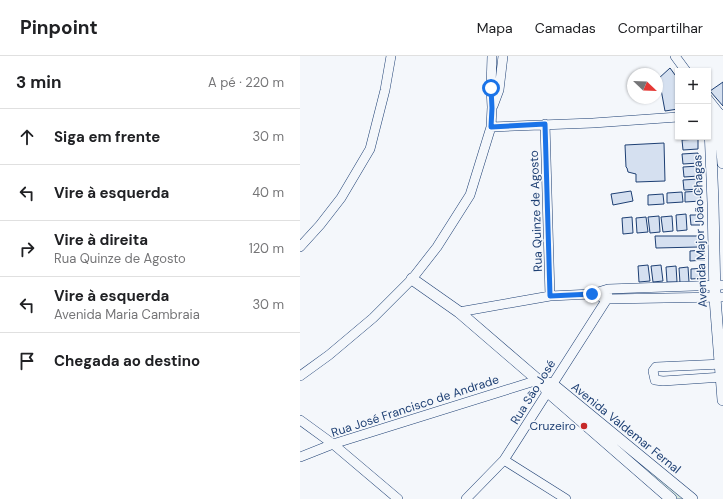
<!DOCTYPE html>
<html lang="pt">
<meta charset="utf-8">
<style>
:root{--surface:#fff;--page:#f2f2f2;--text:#202124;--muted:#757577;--line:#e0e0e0}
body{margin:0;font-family:"DM Sans",sans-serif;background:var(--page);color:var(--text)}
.controls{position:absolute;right:12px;top:12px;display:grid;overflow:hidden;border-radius:0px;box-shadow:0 1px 3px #0004}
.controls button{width:36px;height:36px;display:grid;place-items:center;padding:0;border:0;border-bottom:1px solid var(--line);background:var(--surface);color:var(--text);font:20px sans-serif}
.compass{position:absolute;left:327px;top:12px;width:36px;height:36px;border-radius:50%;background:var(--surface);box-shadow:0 1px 3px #0004;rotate:113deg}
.stop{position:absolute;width:12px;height:12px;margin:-9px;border:3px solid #1a73e8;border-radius:50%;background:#fff}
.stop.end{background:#1a73e8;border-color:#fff;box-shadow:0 1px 4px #0008}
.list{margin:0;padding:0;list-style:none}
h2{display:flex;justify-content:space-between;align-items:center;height:52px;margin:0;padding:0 16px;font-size:17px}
h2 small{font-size:13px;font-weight:400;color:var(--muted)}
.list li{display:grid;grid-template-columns:26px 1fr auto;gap:12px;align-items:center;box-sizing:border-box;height:56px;padding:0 16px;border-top:1px solid var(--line)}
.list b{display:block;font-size:15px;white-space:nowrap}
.list p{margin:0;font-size:13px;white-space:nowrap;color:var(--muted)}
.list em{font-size:13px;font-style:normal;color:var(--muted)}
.icon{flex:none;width:22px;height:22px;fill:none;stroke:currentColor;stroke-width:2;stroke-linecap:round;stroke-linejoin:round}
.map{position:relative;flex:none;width:423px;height:443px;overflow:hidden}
header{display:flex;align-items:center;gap:24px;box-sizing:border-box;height:56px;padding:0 20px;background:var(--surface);border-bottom:1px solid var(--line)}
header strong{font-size:19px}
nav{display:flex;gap:22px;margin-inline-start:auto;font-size:14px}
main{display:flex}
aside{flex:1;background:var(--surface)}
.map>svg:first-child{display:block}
.green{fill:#d7e8df;stroke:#687fa3}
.building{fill:#d5e0f0;stroke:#1d3f73}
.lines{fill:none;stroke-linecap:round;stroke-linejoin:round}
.minor-casing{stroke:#1d3f73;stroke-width:10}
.tertiary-casing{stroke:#1d3f73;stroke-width:12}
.minor{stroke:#f4f7fb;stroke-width:9}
.tertiary{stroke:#f4f7fb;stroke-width:11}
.route{stroke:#1a73e8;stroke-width:5}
.poi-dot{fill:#c62828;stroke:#f4f7fb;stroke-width:1.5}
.labels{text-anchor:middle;stroke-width:3;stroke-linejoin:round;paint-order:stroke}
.street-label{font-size:12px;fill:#1d3f73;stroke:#f4f7fb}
.poi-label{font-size:12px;fill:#1d3f73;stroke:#f4f7fb;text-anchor:end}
</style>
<header>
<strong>Pinpoint</strong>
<nav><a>Mapa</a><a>Camadas</a><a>Compartilhar</a></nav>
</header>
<main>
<aside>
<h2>3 min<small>A pé · 220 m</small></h2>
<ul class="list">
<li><svg class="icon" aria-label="ahead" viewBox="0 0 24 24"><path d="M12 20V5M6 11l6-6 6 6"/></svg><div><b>Siga em frente</b></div><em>30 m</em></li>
<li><svg class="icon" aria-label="left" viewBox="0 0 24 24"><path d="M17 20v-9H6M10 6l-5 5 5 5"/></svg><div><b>Vire à esquerda</b></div><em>40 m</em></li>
<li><svg class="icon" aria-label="right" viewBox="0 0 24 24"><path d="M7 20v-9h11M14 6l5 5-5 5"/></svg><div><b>Vire à direita</b><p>Rua Quinze de Agosto</p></div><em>120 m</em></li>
<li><svg class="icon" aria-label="left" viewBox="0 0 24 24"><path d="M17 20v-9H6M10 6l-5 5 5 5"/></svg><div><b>Vire à esquerda</b><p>Avenida Maria Cambraia</p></div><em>30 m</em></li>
<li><svg class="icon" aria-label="arrive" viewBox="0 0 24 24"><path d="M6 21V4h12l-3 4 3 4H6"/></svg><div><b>Chegada ao destino</b></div></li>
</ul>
</aside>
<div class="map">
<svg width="423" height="443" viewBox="0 0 423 443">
<rect width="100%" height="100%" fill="#f4f7fb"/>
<path class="green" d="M340 402 390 443H375L334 408Z"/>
<path class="building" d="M370 12 378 23V53L365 55 360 28 358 23Z
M423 26V50L410 35Z
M398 83V93L383 94 382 84Z
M364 87 365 125 336 126V118L328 116 327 112 326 111 325 89Z
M398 97 399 107 383 108 382 98Z
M399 110V120L384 121 383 111Z
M399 123 400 133 384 134 383 124Z
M331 135 333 145 313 149 311 138Z
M400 135 401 145 385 146V136Z
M382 136 383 146 367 147V137Z
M363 138 364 148 348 149V139Z
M386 158 387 174 377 175 376 159Z
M390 159H402V169H391Z
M359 160 360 176 350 177 348 161Z
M372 160 373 175 363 176 361 161Z
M332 161 333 177 323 178 322 162Z
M346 161 348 176 337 177 336 162Z
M355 180H399V191L356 192Z
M404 194 405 204 390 205V195Z
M348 209 350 225 339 226 338 210Z
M361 209 363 225 353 226 351 210Z
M376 210 377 226H367L366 211Z
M388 211 389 226 380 227 379 212Z
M405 212V222L391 223V213Z"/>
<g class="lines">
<g class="minor-casing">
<path id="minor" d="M375 0 386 15
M408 43 423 62
M193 50 199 34 203 0
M408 59 419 58
M245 68 250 240
M191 71 293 67 378 61
M0 191 20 169 41 142 70 93 85 34 91 0
M301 241 307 243 423 241
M159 256 250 240 292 238 308 233 423 229
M423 308 356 311 353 315 355 324 363 325 423 321
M0 320 29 299 73 262 112 223 137 191 170 139 191 71 192 51 191 32 192 0
M0 364 33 388 98 443
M0 401 33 388 238 324
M204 404 266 443
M166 443 204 404 307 243 308 233"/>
</g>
<g class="tertiary-casing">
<path id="tertiary" d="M419 58 410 72 413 147 415 242 423 344
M419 58 423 107
M112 223 159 256 238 324 252 328 392 443
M242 326 247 335 371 443"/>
</g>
<use href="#minor" class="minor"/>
<use href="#tertiary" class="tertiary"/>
</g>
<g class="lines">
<path class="route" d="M191 32 192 52 191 71 245 68 250 240 292 238"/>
</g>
<circle class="poi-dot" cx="284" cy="370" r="4"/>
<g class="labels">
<g class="street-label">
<text transform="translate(236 155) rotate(-92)" y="4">Rua Quinze de Agosto</text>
<text transform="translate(400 175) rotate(-92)" y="4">Avenida Major João Chagas</text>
<text transform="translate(233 336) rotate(-58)" y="4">Rua São José</text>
<text transform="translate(115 350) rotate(-18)" y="4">Rua José Francisco de Andrade</text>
<text transform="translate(326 372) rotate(39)" y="4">Avenida Valdemar Fernal</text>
</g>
<g class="poi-label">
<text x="276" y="374">Cruzeiro</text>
</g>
</g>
</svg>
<div class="controls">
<button>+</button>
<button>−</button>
</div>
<svg class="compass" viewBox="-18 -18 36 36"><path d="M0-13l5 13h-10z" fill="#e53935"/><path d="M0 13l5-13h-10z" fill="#757577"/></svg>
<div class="stop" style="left:191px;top:32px"></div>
<div class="stop end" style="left:292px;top:238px"></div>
</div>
</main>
